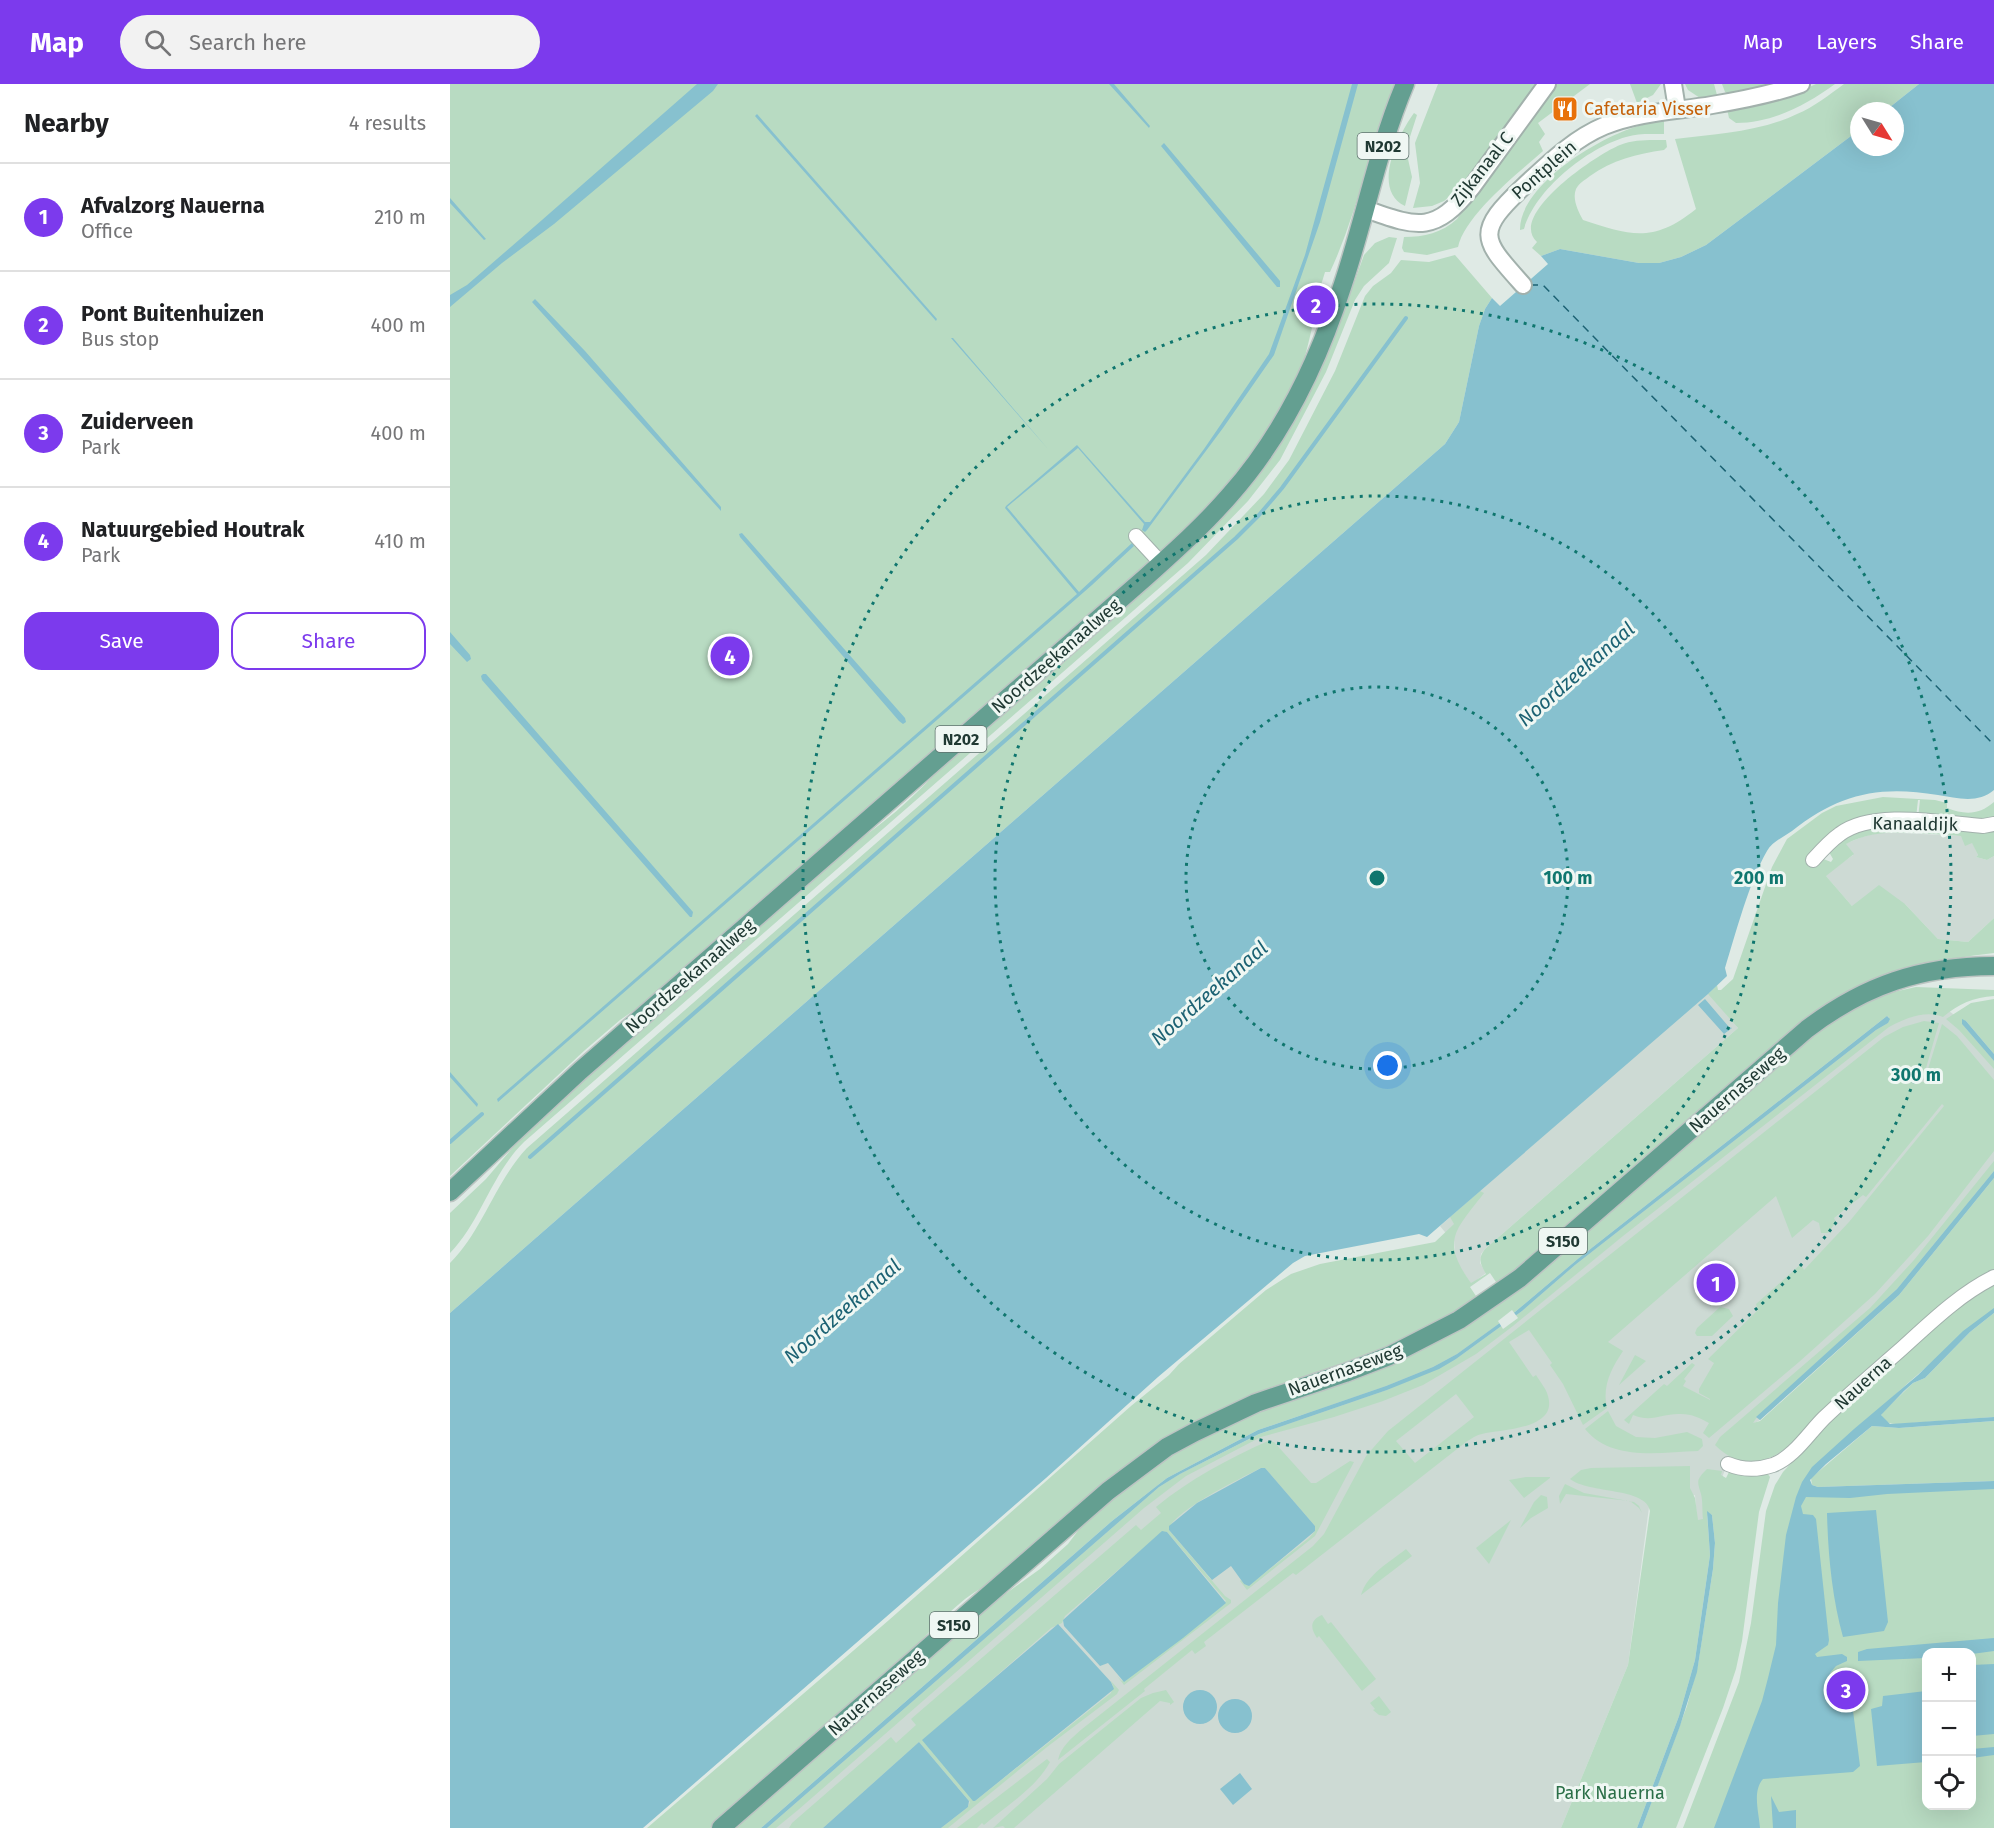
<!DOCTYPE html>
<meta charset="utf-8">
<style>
:root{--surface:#fff;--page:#f2f2f2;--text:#202124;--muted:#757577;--line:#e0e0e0;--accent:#7c3aed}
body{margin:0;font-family:"Fira Sans",sans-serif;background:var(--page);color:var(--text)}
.controls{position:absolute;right:18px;bottom:18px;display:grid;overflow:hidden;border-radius:12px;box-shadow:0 6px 24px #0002}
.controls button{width:54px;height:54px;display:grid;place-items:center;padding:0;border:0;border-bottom:2px solid var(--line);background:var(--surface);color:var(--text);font:30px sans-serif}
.compass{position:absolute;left:1400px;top:18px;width:54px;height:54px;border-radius:50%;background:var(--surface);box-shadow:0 6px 24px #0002;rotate:127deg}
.you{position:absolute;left:938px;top:982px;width:21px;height:21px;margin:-15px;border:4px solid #fff;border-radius:50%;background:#1a73e8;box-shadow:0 0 0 9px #1a73e833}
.badge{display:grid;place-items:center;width:39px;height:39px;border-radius:50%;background:var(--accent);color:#fff;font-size:20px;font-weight:700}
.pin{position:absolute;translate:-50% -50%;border:3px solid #fff;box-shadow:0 2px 6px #0006}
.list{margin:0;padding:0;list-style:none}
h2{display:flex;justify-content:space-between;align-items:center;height:78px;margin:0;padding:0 24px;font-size:26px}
h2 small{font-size:20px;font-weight:400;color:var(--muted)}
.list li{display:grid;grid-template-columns:39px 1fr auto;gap:18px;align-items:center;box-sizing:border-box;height:108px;padding:0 24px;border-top:2px solid var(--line)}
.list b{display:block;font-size:22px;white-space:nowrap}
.list p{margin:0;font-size:20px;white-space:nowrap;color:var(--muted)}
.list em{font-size:20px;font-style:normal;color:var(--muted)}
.actions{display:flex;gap:12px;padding:18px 24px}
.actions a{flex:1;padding:14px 0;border:2px solid var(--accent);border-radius:18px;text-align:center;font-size:21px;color:var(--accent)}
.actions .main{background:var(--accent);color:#fff}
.icon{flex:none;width:33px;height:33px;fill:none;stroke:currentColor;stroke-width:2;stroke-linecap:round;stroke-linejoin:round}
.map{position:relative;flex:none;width:1544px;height:1744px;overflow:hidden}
header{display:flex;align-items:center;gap:36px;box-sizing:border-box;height:84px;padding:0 30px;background:var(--accent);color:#fff}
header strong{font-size:28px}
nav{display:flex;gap:33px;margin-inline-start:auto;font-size:21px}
.search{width:420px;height:54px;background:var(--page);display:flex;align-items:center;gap:15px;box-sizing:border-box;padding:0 21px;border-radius:33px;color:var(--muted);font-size:22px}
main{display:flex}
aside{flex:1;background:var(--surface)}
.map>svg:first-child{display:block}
.built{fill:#cddad4}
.green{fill:#b8dbc2;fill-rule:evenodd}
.water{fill:#87c1cf}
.pier{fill:#dfeae5}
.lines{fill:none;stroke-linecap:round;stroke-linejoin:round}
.stream{stroke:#87c1cf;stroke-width:4}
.ferry{stroke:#1c6273;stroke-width:1.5;stroke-dasharray:8 6;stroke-linecap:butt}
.minor-casing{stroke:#a2b1ac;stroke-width:16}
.tertiary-casing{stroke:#a2b1ac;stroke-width:20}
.primary-casing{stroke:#bcc4c2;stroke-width:21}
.minor{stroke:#fff;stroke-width:14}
.tertiary{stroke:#fff;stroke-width:16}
.primary{stroke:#649f91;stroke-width:18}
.ring{fill:none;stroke:#0f766e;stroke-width:3;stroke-dasharray:3 6}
.labels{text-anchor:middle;stroke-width:6;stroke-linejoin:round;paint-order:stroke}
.shield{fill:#eff7f3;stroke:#5e726d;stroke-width:1.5}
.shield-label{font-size:16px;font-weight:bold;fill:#203933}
.food-label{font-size:18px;fill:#c56008;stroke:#eff7f3;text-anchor:start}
.street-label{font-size:18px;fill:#203933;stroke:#eff7f3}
.park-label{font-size:18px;fill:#2b6f48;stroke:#eff7f3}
.water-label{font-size:20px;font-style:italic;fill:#1c6273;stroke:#eff7f3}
.centre{fill:#0f766e;stroke:#eff7f3;stroke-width:3}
.ring-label{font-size:18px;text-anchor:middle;font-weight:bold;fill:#0f766e;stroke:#eff7f3;stroke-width:6;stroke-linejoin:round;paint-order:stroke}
</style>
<header>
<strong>Map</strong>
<div class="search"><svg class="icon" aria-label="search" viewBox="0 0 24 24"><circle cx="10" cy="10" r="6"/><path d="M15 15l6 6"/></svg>Search here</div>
<nav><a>Map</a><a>Layers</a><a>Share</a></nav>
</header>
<main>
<aside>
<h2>Nearby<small>4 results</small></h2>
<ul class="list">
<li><span class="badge">1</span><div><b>Afvalzorg Nauerna</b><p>Office</p></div><em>210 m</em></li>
<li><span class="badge">2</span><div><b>Pont Buitenhuizen</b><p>Bus stop</p></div><em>400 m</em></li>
<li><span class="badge">3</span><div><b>Zuiderveen</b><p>Park</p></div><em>400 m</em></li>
<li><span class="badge">4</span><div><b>Natuurgebied Houtrak</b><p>Park</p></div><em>410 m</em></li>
</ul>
<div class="actions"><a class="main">Save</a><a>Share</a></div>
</aside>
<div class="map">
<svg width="1544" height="1744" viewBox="0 0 1544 1744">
<rect width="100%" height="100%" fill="#dfeae5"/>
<path class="built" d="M1431 748 1511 752 1522 758 1528 771 1526 773 1537 776 1544 772V834L1518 858 1488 855 1455 820 1402 822 1375 791 1403 771 1395 760 1412 753Z
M1258 908 1288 944 1035 1165 1031 1170 1030 1179 1036 1189 1021 1200 1006 1177 1004 1156 999 1153 990 1142Z
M1495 924 1511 936 1544 970V1094L1449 1211 1310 1336 1303 1340 1284 1362 1256 1436H1247L1245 1411 1199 1423 1178 1581 1111 1744H311L707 1401 1065 1228 1129 1174 1437 932Z"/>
<path class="green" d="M0 0H945C920 62 908 128 880 188H875L861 234 864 236 852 285 815 352 775 406 713 468C707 469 701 474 699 480L202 914 170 936 135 966 0 1092Z
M988 0H1088L1028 81 1005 108 994 117 982 122 963 124 970 99 965 59Z
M1106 0H1140L1088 39 1095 50 1089 58 1093 67C1068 89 1015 131 1008 163L977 171 954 168 952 164 954 153C974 153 992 149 1007 135Z
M1180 0H1211L1203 11 1187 19Z
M1235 0H1264L1267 11 1250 14 1238 6Z
M1272 0H1327L1328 1 1278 10 1275 8Z
M1366 0H1385C1356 21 1323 39 1286 39L1279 34 1277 25 1353 6Z
M1394 0H1469L1435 27H1409V46L1256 161 1231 173 1209 179H1189L1110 165 1091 172 1082 164 1087 158C1057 131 1147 70 1170 61 1185 55 1200 56 1216 56L1217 63 1214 66C1187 70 1162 76 1140 92 1135 96 1129 99 1126 105 1122 115 1128 127 1133 136 1181 152 1204 159 1246 125L1225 55C1265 50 1310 48 1347 30 1364 23 1379 11 1394 0Z
M964 29 967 31 958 59V75L962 93 955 122C921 106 948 51 964 29Z
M1214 37V50C1201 50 1188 49 1176 53 1137 64 1085 106 1074 145L1070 146C1069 97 1170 38 1214 37Z
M939 153 947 154 939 179 914 202 905 216 876 288 830 376 798 417 738 479 74 1058C42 1089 31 1137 0 1169V1129L36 1095 70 1055 142 987 394 766C431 742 464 714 493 681L735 468 871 283 890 238 914 171 925 159Z
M1005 171 1042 214 1035 225 1029 242 1009 338 995 360 0 1229V1179C33 1146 45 1098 77 1064L756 471 814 410 839 376 885 287 915 212 923 202 941 189 951 176 979 178Z
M1433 713 1485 716 1497 719V724C1515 731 1529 731 1544 718V736L1531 738 1468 734 1470 716H1468L1466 734C1412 730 1397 737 1359 775L1363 780 1371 774 1381 778 1383 775 1379 768 1380 763C1406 739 1427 739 1460 740L1465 749C1440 748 1419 748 1396 760L1404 770 1376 792 1402 822 1429 801 1455 820 1488 855 1518 858 1544 834V869C1490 875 1440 886 1392 912 1374 922 1359 937 1342 947L1066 1187 1048 1201 1040 1189 1020 1203 1028 1215C996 1235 963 1255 928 1269 877 1289 824 1302 775 1325 686 1368 626 1428 552 1489 541 1499 527 1506 515 1515 496 1531 479 1547 463 1566L260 1744H197L439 1536 681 1322 719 1291 729 1280 816 1206 841 1190 870 1180 985 1158 1004 1140 1000 1133 1030 1107 1034 1109C1006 1146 990 1156 1021 1199L1036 1190C1031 1181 1027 1175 1035 1165L1288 944 1258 910 1267 901 1268 906H1271L1283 895 1322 783 1337 755 1372 729 1386 722Z
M1475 741 1544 742V772L1537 776 1526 773 1528 771 1522 759 1515 762 1511 752 1469 749Z
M1466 903 1544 906V912C1524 913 1508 920 1493 933 1476 926 1455 934 1439 943L1173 1152 1063 1242 1026 1270 973 1301 933 1317 884 1333 811 1353 736 1392 694 1424 348 1726 326 1744H317L709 1403 730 1390 809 1350 937 1306 1006 1275 1072 1227 1125 1181 1426 946 1438 939 1439 933 1437 932 1129 1174 1065 1228 1007 1270 983 1283 936 1302 808 1346 717 1394 662 1437 311 1744H284L544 1518 590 1485 618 1460 633 1440 655 1421 698 1387 744 1358 807 1327 951 1276 1017 1242 1062 1210 1328 980 1379 940 1391 931 1430 911Z
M1544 915V970L1516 937 1512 940 1544 977V985L1509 946 1496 935 1521 919Z
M1474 937 1489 939 1472 998H1474L1492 940 1507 952 1544 996V1067L1478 1152 1425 1210 1349 1278 1259 1354 1253 1349 1259 1339C1250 1334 1242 1330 1231 1330 1212 1329 1203 1339 1183 1331L1179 1340 1174 1336 1214 1300 1217 1302 1242 1279 1245 1281 1234 1295 1236 1297 1233 1302 1260 1316V1315L1249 1309V1305L1264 1279 1258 1275 1308 1226 1306 1220 1351 1180 1354 1186 1399 1138 1494 1022 1492 1020 1416 1113 1413 1111 1384 1134 1386 1138 1378 1149H1371L1369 1139 1363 1136 1342 1154 1326 1112 1158 1258 1173 1267C1161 1285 1152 1302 1157 1324L1133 1341 1113 1300 1100 1281 1102 1279 1079 1246 1059 1258 1083 1293 1086 1291C1090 1298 1096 1304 1098 1312 1108 1346 1051 1345 1032 1350 1026 1351 1021 1355 1016 1358L846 1491 843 1489 754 1558 756 1562 745 1570 742 1566 694 1605 695 1607 608 1676C611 1662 622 1654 632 1645L863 1462 874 1450 916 1372 938 1347 1434 953 1453 943ZM1006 1310 1024 1333 965 1379 946 1357Z
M1544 1077V1087L1447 1205 1307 1333 1303 1339 1310 1337 1449 1211 1544 1094V1185C1512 1202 1487 1226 1460 1250 1430 1278 1399 1305 1368 1333 1352 1347 1339 1366 1319 1374 1298 1383 1280 1376 1265 1361L1270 1353 1420 1224 1464 1176Z
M1544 1201V1225L1458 1299 1364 1385 1348 1413 1544 1403V1744H1233L1289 1598 1301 1539 1316 1427 1325 1401 1333 1388 1383 1334 1508 1223ZM1476 1568H1522V1722H1476Z
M1270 1223 1279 1225 1283 1232 1262 1252H1247L1245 1249 1247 1244Z
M1544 1229V1333L1448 1340C1440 1340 1435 1339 1431 1331L1432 1329 1463 1299 1475 1294 1520 1248Z
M1185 1271 1196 1277 1169 1301Z
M1158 1327 1166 1342 1186 1353 1205 1354 1237 1348 1252 1355 1253 1362 1248 1367C1210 1368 1162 1378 1135 1345Z
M1544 1337V1397L1368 1403 1362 1401 1361 1394 1422 1342 1449 1344Z
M818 1357 824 1358 861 1399H866L900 1377 904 1378 865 1452 797 1506 790 1497 791 1496 794 1500 807 1495 859 1454 865 1447V1442L815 1384H811C793 1393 721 1428 719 1446L775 1512 781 1516V1519L674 1601 667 1592 672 1597 776 1517 717 1448H712L615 1532 612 1539 601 1544 473 1656 525 1717 661 1609 663 1602 661 1597 669 1606 667 1610 597 1663 498 1744H491L518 1723 520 1718 469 1658 373 1744H339L342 1739 441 1653 446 1659 466 1641 461 1635 686 1441 691 1446 711 1429 706 1423C740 1395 778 1375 818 1357Z
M1240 1382V1404L1245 1414 1248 1436 1253 1435C1252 1428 1253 1418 1251 1410 1247 1397 1246 1396 1257 1385L1272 1387 1271 1391 1276 1394 1279 1388 1298 1391 1317 1389 1320 1393 1309 1428 1292 1557 1286 1585 1273 1624 1226 1744H1192L1237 1622 1248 1581 1263 1485 1265 1459 1262 1431 1257 1428 1260 1471 1245 1576 1229 1632 1187 1744H1111L1178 1581 1200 1427C1196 1403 1139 1410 1120 1395L1131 1386 1141 1384Z
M1076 1393H1100V1394L1074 1414 1059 1396Z
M1115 1400 1134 1409 1184 1418 1189 1422 1192 1429 1189 1424 1180 1417 1116 1410 1110 1420 1109 1412Z
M1091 1411 1097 1413 1098 1424 1081 1434 1070 1444 1084 1418Z
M1061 1436 1039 1480 1026 1464Z
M956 1465 962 1472 911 1511C917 1490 940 1478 956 1465Z
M872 1531 878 1540 881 1538 926 1595 912 1607 869 1552 867 1554C860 1544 860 1536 872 1531Z
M716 1606 724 1618 720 1621V1619L710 1617 564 1744H555L553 1742 543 1744 597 1695 609 1680 691 1614 703 1609Z
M929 1612 941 1628 936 1632 929 1631 923 1626 925 1625 920 1619Z
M597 1675 600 1678C586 1704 556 1722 534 1741L532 1739 527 1744H507Z"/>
<path class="water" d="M247 0H268L263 7 104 140 52 179 0 223V211L17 201 92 136Z
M659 0H664L700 42 699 44Z
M902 0H908L870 138 824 271 773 344 697 446 695 448 692 446 694 440 628 364 557 423 629 508 682 459 684 462 642 501 48 1018 47 1015 627 510 555 424 556 422 627 361 695 438H700L754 365 819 270 855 171Z
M1469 0H1544V706C1528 720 1507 714 1488 711 1428 701 1389 710 1342 747 1333 753 1322 758 1317 767 1299 798 1286 849 1275 884L1277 892 1258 910 977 1153 969 1150 855 1172 843 1179 708 1293 596 1394 193 1744H0V1229L995 360 1009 338 1029 242 1035 225 1042 214 1050 222 1098 180 1091 172 1110 165 1189 179H1209L1231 173 1256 161 1409 46V63H1445V27H1435Z
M307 30 487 235 486 237 305 32Z
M714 59 830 197V203H827L711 62Z
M0 114 36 155 34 156 0 119Z
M85 215 135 267 271 423V427L82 218Z
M501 254H503L598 365Z
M292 449 455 634 456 638 453 640 449 637 290 453 289 450Z
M0 548 20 571 21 575 17 578 0 560Z
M33 590H36L243 828 242 833H240L32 596 31 592Z
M1255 915 1279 943 1282 944 1274 950 1248 921Z
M1437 932 1440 935 1438 939 1426 946 1125 1181 1072 1227 1006 1275 989 1285 937 1306 809 1350 730 1390 709 1403 317 1744H311L662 1437 717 1394 808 1346 936 1302 983 1283 1007 1270 1065 1228 1129 1174Z
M1512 935 1516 937 1544 970V977L1512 940Z
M0 988 28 1020 27 1023 0 993Z
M1544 1087V1094L1449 1211 1310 1336 1306 1333 1447 1205Z
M1544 1224V1229L1520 1248 1475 1294 1463 1299 1454 1307 1431 1331 1440 1340 1544 1333V1337L1449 1344 1422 1342 1376 1380 1360 1396 1362 1401 1368 1403 1544 1397V1405L1437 1410 1400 1414 1356 1413 1351 1422 1353 1430 1363 1431 1366 1435 1379 1556 1378 1561 1365 1570 1367 1573 1392 1570 1397 1573V1577L1386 1582 1380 1589 1391 1594 1400 1603 1410 1682 1403 1688 1313 1695C1302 1707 1309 1729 1310 1744H1264L1312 1617 1318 1594 1326 1561 1328 1519 1336 1451 1346 1413 1352 1398 1362 1383 1404 1345 1468 1291 1513 1247Z
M811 1384H815L865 1442V1447L799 1502 794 1500 781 1482 762 1496 719 1446V1442L747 1419Z
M1426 1426 1438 1538 1434 1547 1393 1553C1382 1513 1378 1470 1377 1429Z
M1257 1427 1262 1431 1265 1459 1263 1485 1247 1588 1230 1642 1192 1744H1187L1229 1632 1245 1576 1260 1471Z
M712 1447 717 1448 776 1519 733 1554 674 1598 658 1579 650 1582 614 1542 613 1536Z
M608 1540 661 1598 664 1605 525 1717H523L472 1656Z
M1544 1554V1567L1522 1570V1568H1476V1574L1408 1577V1568L1417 1565Z
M1544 1580V1650L1522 1652V1581Z
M733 1623a17 17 0 1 1 34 0a17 17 0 1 1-34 0Z
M1476 1607V1678L1427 1682 1421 1625 1432 1622 1433 1612Z
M768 1632a17 17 0 1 1 34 0a17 17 0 1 1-34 0Z
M469 1658 519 1717 518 1723 491 1744H373Z
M1544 1663V1671L1522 1674V1665Z
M790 1689 802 1705 783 1721 770 1705Z
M1321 1712 1329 1728 1346 1726V1744H1323Z"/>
<path class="pier" d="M1062 1226 1068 1234 1053 1245 1048 1237Z"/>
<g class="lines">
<path class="stream" d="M0 1058 32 1030
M80 1073 786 454 809 431 832 404 956 234"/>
<path class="ferry" d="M1080 201H1093L1544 661"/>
<g class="minor-casing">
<path id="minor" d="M686 452 711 479
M1363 776C1371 767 1380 757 1390 750 1423 725 1493 739 1533 742L1544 740
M1278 1380C1292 1386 1308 1386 1323 1381 1344 1373 1358 1350 1374 1334 1398 1311 1424 1289 1449 1267 1479 1240 1508 1211 1544 1193"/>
</g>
<g class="tertiary-casing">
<path id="tertiary" d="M1223 0 1227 25
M915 125C967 143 984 151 1022 103L1097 0
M1073 201C1032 155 1024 149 1074 102 1098 80 1123 55 1154 42 1189 28 1226 27 1262 21 1292 16 1323 10 1351 0"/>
</g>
<g class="primary-casing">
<path id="primary" d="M0 1108 130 987 696 493C725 467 754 441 780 411 834 350 869 276 893 200 915 134 928 64 955 0
M271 1744 658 1407 717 1363 745 1348 806 1319 895 1289 939 1272 1009 1236 1070 1194 1357 945C1415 901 1471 882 1544 882"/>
</g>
<use href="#minor" class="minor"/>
<use href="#tertiary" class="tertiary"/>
<use href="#primary" class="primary"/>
</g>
<g class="ring">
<circle cx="927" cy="794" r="191"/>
<circle cx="927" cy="794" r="382"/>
<circle cx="927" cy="794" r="574"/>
</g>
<defs>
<g id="restaurant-square" transform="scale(1.35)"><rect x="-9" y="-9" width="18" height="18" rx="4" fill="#e8710a" stroke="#eff7f3"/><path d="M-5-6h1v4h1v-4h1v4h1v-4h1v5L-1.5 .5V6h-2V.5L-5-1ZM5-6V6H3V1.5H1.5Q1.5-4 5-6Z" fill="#fff"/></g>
</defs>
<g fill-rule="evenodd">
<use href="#restaurant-square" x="1115" y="25"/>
</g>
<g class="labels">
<g class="shield">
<rect x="907.5" y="49" width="51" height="26" rx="4.5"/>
<rect x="485.5" y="642" width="51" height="26" rx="4.5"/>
<rect x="1089" y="1144" width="48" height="26" rx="4.5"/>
<rect x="480" y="1528" width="48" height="26" rx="4.5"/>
</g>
<g class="shield-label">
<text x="933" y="68">N202</text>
<text x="511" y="661">N202</text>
<text x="1113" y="1163">S150</text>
<text x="504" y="1547">S150</text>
</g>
<g class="food-label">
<text x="1134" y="31">Cafetaria Visser</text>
</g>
<g class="street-label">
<text transform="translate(1032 85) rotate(-52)" y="6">Zijkanaal C</text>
<text transform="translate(1094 86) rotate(-41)" y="6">Pontplein</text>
<text transform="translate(606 572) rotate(-41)" y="6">Noordzeekanaalweg</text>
<text transform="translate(1465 740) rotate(1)" y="6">Kanaaldijk</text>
<text transform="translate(240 892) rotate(-41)" y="6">Noordzeekanaalweg</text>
<text transform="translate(1287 1006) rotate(-41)" y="6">Nauernaseweg</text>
<text transform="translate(895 1286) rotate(-20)" y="6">Nauernaseweg</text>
<text transform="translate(1413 1299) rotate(-42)" y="6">Nauerna</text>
<text transform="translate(426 1609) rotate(-41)" y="6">Nauernaseweg</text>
</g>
<g class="park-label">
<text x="1160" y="1715">Park Nauerna</text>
</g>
<g class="water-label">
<text transform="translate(1126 590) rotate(-41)" y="7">Noordzeekanaal</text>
<text transform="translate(759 909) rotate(-41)" y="7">Noordzeekanaal</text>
<text transform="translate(392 1227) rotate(-41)" y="7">Noordzeekanaal</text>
</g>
</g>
<circle cx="927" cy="794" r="9" class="centre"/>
<g class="ring-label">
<text x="1118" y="800">100 m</text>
<text x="1309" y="800">200 m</text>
<text x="1466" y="997">300 m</text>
</g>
</svg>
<div class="controls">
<button>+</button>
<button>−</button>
<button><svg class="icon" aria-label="locate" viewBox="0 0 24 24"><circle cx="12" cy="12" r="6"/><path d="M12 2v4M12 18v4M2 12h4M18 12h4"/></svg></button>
</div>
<svg class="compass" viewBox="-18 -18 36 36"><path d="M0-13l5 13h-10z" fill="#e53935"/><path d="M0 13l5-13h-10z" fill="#757577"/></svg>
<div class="you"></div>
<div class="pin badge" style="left:1266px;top:1199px">1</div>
<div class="pin badge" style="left:866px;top:221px">2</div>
<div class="pin badge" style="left:1396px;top:1606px">3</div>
<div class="pin badge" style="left:280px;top:572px">4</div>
</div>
</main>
